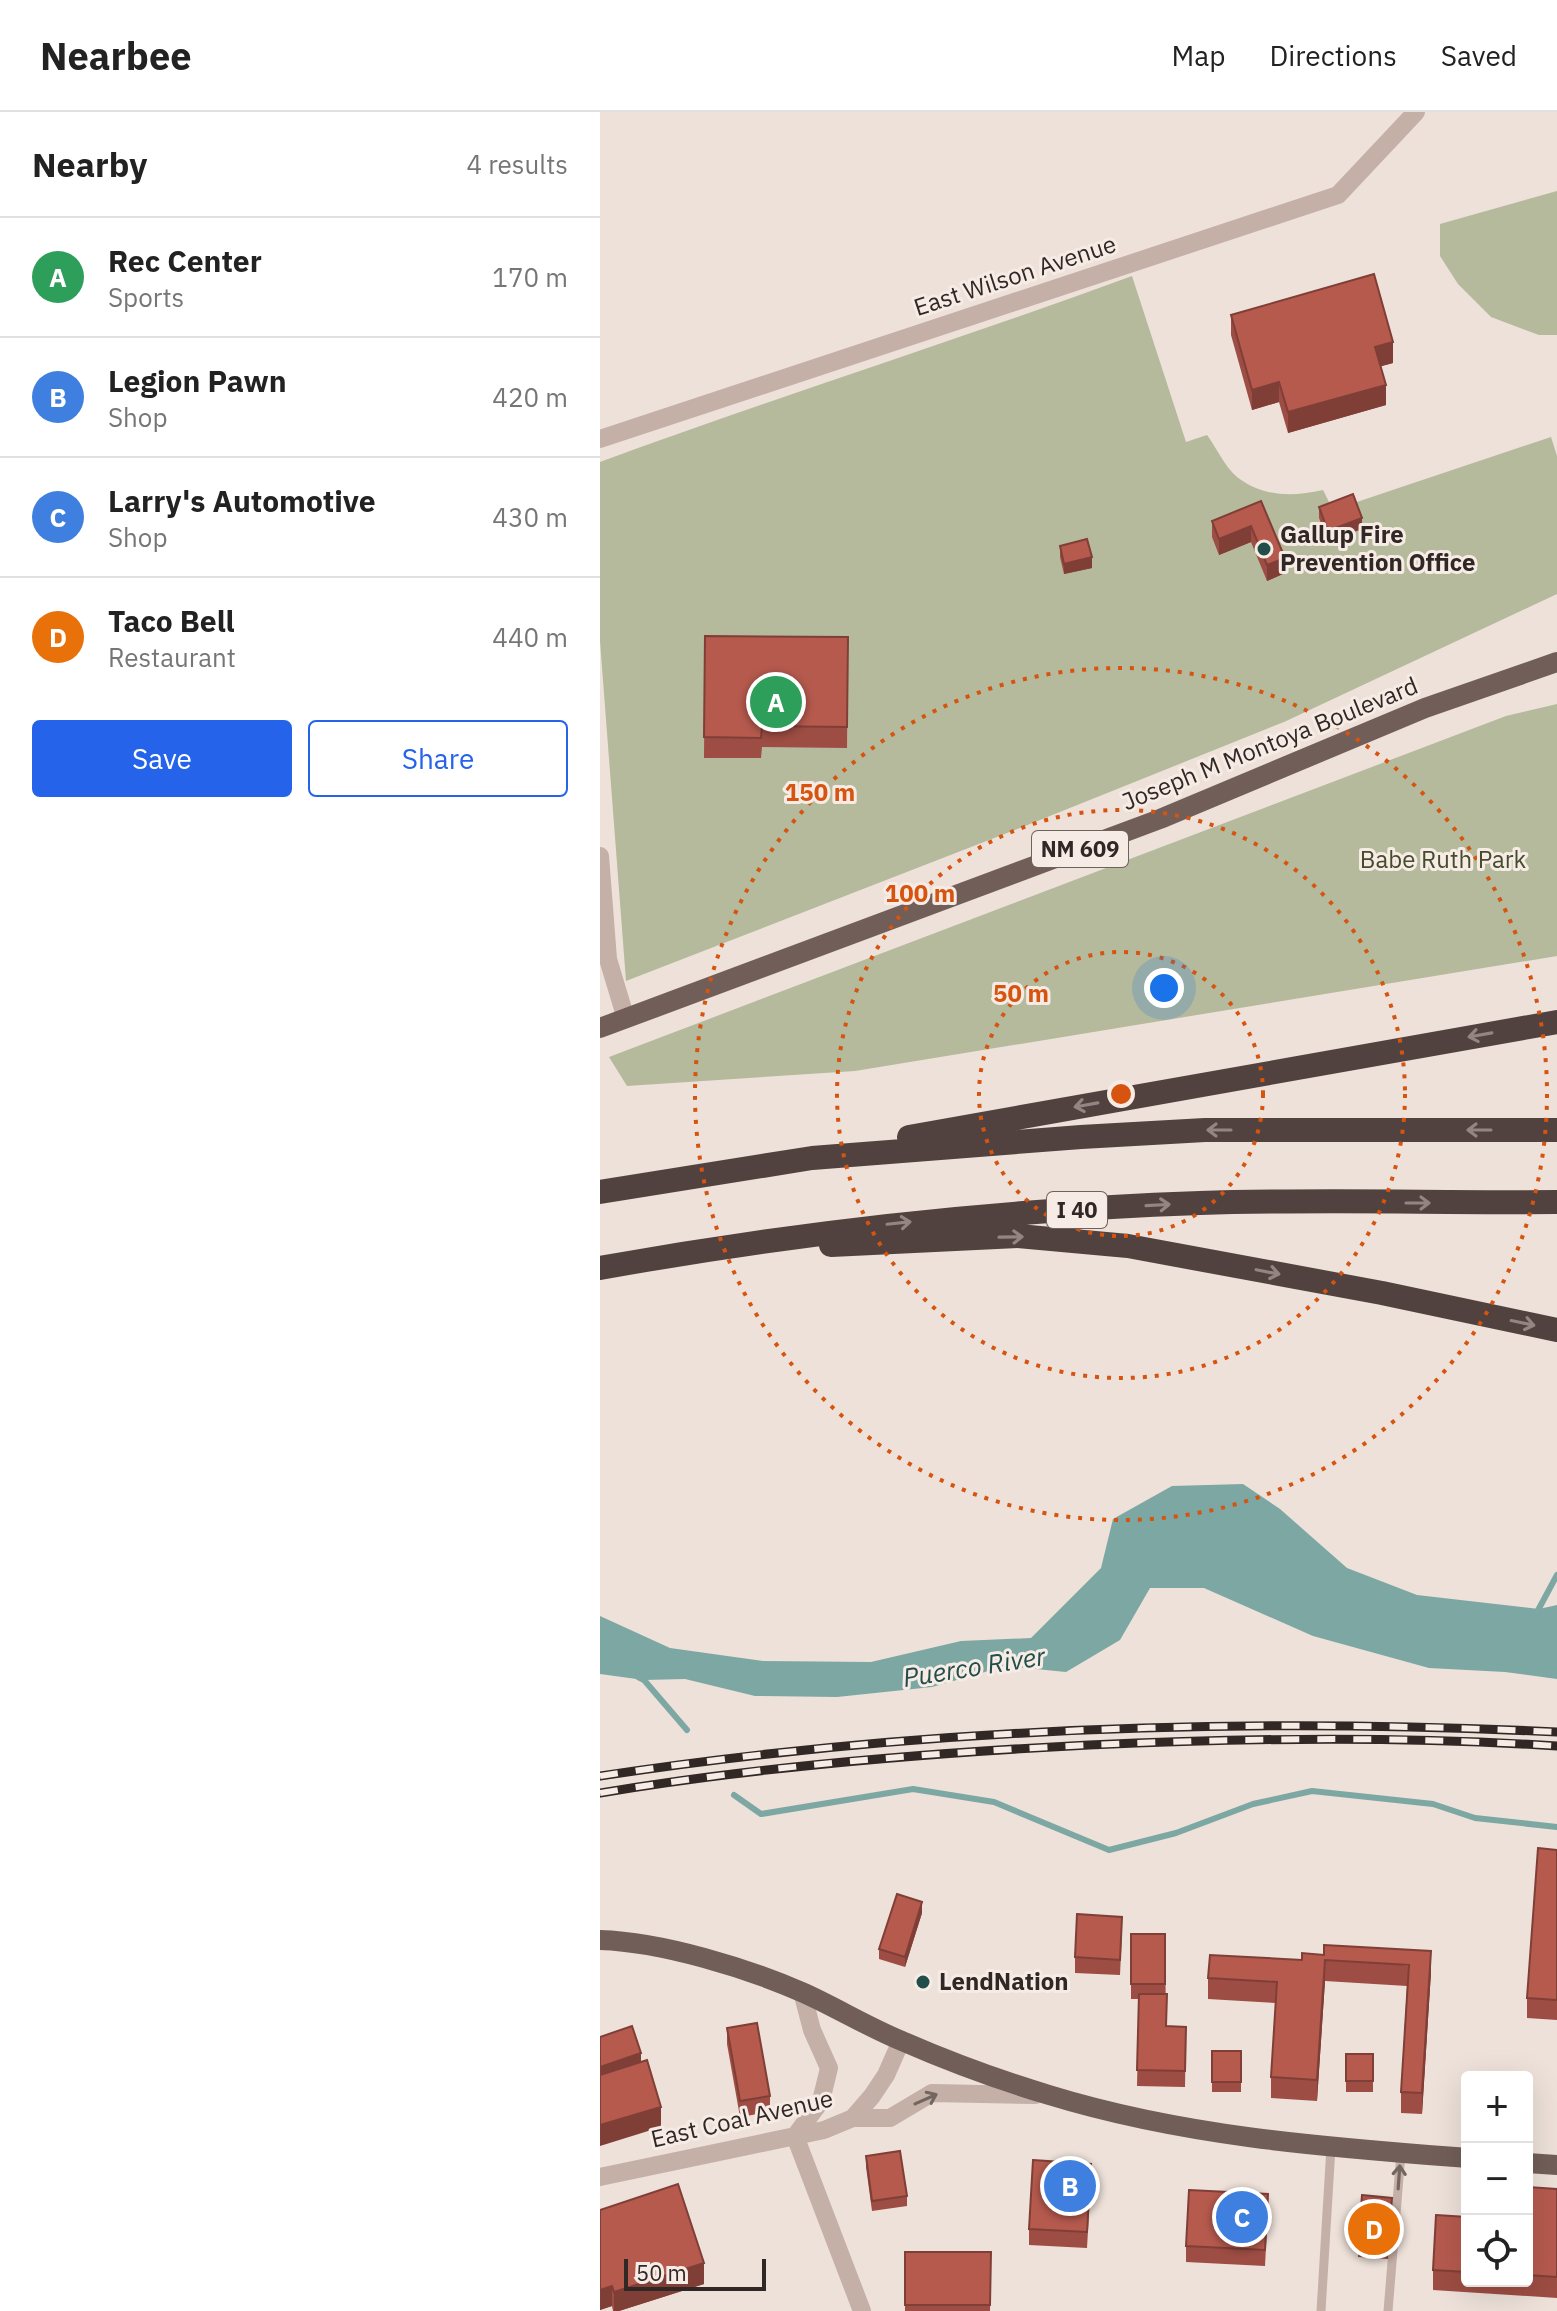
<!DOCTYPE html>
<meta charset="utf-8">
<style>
:root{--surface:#fff;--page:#f6f6f6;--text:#222;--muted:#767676;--line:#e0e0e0;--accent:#2563eb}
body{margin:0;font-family:"IBM Plex Sans",sans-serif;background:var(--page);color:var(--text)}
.controls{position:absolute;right:24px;bottom:24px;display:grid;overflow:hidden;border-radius:8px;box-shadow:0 8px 32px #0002}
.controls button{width:72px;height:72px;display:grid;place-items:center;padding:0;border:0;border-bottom:2px solid var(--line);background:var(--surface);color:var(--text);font:40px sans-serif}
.scale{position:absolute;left:24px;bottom:20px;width:142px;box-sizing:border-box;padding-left:8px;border:4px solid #312826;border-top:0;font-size:22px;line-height:28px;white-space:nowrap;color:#312826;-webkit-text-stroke:6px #f6ece5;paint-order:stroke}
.you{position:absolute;left:564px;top:876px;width:28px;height:28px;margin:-20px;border:6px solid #fff;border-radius:50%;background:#1a73e8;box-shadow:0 0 0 12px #1a73e833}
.badge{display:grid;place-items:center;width:52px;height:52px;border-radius:50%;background:var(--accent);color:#fff;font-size:26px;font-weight:700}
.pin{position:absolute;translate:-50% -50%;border:4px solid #fff;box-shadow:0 2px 8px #0006}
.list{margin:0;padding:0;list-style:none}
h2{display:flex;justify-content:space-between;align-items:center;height:104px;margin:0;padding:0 32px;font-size:34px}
h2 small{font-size:26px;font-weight:400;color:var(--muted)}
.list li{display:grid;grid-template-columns:52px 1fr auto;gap:24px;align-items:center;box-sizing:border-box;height:120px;padding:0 32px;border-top:2px solid var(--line)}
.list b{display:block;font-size:30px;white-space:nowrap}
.list p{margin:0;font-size:26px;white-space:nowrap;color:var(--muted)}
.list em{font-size:26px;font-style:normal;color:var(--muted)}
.actions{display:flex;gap:16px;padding:24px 32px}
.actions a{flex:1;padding:18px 0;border:2px solid var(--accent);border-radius:8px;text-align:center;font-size:28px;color:var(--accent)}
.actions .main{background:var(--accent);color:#fff}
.icon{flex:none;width:44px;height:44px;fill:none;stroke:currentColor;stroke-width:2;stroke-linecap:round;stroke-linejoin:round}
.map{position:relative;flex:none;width:957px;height:2199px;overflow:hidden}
header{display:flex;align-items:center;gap:48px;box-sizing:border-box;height:112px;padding:0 40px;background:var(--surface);border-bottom:2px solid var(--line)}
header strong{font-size:38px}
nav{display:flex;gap:44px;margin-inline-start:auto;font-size:28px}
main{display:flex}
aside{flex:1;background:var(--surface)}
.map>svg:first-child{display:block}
.green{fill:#b4ba9b}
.water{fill:#7ca7a3}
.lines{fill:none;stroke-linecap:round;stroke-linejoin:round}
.stream{stroke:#7ca7a3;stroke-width:6}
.lane{stroke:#c4b0a7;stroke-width:9}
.street{stroke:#c4b0a7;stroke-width:18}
.primary{stroke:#715e59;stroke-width:20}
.highway{stroke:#51423f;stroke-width:24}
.rail-casing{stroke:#312826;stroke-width:9}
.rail{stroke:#f6ece5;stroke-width:6;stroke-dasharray:18;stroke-linecap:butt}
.wall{fill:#9d4d43}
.shaded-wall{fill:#7f3f37}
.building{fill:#b65a4e;stroke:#7f3f37;stroke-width:2}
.oneway{stroke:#938681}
.oneway2{stroke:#736560}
.ring{fill:none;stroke:#d6540f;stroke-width:4;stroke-dasharray:4 8}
.poi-dot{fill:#224d4a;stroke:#f6ece5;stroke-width:3}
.labels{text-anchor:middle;stroke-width:6;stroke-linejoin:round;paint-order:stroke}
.shield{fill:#f6ece5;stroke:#6c635f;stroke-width:2}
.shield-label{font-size:22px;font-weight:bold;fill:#312826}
.street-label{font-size:24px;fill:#312826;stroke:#f6ece5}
.poi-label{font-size:24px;font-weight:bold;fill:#312826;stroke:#f6ece5;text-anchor:start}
.park-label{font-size:24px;fill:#454c2d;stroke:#f6ece5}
.water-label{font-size:26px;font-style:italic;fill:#224d4a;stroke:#f6ece5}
.centre{fill:#d6540f;stroke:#f6ece5;stroke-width:4}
.ring-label{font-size:24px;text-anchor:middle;font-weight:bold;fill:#d6540f;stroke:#f6ece5;stroke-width:6;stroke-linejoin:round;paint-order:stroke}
</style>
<header>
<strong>Nearbee</strong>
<nav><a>Map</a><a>Directions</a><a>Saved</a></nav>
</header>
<main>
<aside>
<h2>Nearby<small>4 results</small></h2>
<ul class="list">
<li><span class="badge" style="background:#2e9e5b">A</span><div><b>Rec Center</b><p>Sports</p></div><em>170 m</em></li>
<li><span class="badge" style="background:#3f7fe0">B</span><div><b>Legion Pawn</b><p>Shop</p></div><em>420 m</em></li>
<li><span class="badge" style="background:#3f7fe0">C</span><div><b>Larry's Automotive</b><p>Shop</p></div><em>430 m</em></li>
<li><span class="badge" style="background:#e8710a">D</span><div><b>Taco Bell</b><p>Restaurant</p></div><em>440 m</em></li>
</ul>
<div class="actions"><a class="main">Save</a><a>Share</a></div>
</aside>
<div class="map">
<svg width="957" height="2199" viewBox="0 0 957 2199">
<rect width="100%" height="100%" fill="#ede1d9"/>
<path class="green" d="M957 79V223H939L891 205 858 172 840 144V112Z
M532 164 586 330 607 323C616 335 625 355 637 365 663 385 692 385 723 378L733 398 951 325 957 344V482L684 610 420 716 26 869 0 529V350C176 285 356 229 532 164Z
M957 592V844L255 959 27 974 9 945 906 604Z"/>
<path class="water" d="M643 1372 680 1397 747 1456 817 1483 939 1497 957 1493V1567L905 1560 829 1556 713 1524 604 1476H550L520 1528 466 1560 406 1554 332 1575 237 1585 155 1584 85 1567 44 1568 0 1562V1504L70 1536 163 1549 271 1550 361 1529 431 1526 501 1456 513 1407 572 1374Z"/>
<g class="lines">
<path class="stream" d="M936 1502 957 1463
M38 1565 44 1568 87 1618
M134 1683 161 1702 313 1677 394 1690 509 1738 576 1721 653 1692 712 1679 833 1692 875 1706 957 1715"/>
<path class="lane" d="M721 2199 731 2035
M788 2199 801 2041"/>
<path class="street" d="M0 327 738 83 816 0
M0 744 8 847 26 907
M253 2006H290L332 1981 435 1983
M195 2024 262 2199
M195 2024 221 1989 229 1956 212 1918 202 1880
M0 2065 224 2018 253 2006 272 1984 286 1963 301 1929"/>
<path class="primary" d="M0 916 560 707 825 596 957 550
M0 1828C62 1830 147 1856 204 1881 237 1896 268 1915 302 1929 350 1950 399 1968 449 1983 586 2025 726 2035 867 2046
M927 2051 957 2053"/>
<path class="highway" d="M309 1025 957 910
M0 1080 212 1046 481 1025 605 1018H957
M231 1133 418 1124 528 1134 782 1181 957 1218
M0 1156C199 1120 398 1098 600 1091 719 1087 838 1091 957 1090"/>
<g class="rail-casing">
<path id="rail" d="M0 1664C316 1616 638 1605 957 1620
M0 1681C162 1654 326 1641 489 1633 645 1626 802 1624 957 1634"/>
</g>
<use href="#rail" class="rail"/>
</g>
<path class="wall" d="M631 203 793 251 781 254 786 293 688 321 679 290 652 298 631 223Z
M661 389 685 461 667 469 651 430 619 443 612 425V409Z
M719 395 762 417 728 429 719 406Z
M460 434 492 456 464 462 460 445Z
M105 524 248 525 247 636 162 635 161 646H104Z
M957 1738V1908L927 1906V1886Z
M322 1801 305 1855 279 1847V1837Z
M522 1820 520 1863 475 1861V1845Z
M531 1822H565L566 1914 586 1915 585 1975 537 1974 539 1887H531Z
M724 1833 831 1860 822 2002 801 2001V1980L807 1874 725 1869 717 1989 671 1986V1965L676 1891 608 1887V1866L702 1848 724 1843Z
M127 1916 170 1984V2000L140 2005 127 1932Z
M612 1939H641V1980H612Z
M746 1942H773V1980H746Z
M266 2044 307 2084V2094L272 2099 266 2055Z
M491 2067 487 2136 429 2133V2117Z
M957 2077V2186L833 2178V2158L867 2105V2169H927V2097Z
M762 2083 792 2086 788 2147 758 2145Z
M668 2097 665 2154 586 2150V2134Z
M0 2098 104 2172 19 2199H13L12 2194 0 2198Z
M305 2140H391L390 2199H305Z"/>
<path class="shaded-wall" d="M793 230V251L775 256V235Z
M679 270V290L652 298V278Z
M786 273V293L688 321V300Z
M762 406V417L728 429V419Z
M651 414V430L619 443V427Z
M492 445V456L464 462V452Z
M685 446V461L667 469V453Z
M322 1790V1801L305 1855V1845Z
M831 1839V1860L822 2002V1981Z
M725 1848V1869L717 1989V1968Z
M41 1941V1952L0 1966V1955Z
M61 1995V2015L0 2034V2013Z
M104 2151V2172L19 2199H14V2180Z
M12 2174V2194L0 2198V2178Z"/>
<path class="building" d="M774 162 793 230 775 235 786 273 688 300 679 270 652 278 631 203Z
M753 382 762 406 728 419 719 395Z
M661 389 685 446 667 453 651 414 619 427 612 409Z
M487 427 492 445 464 452 460 434Z
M105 524 248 525 247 615 162 614 161 626 104 625Z
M938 1736 957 1738V1888L927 1886Z
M297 1782 322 1790 305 1845 279 1837Z
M477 1802 522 1805 520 1848 475 1845Z
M531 1822H565V1872H531Z
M724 1833 831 1839 822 1981 801 1980 809 1853 725 1848 717 1968 671 1965 677 1870 608 1866 610 1843 702 1848V1841L724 1843Z
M539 1882H567L566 1914 586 1915 585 1959 537 1958Z
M157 1911 170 1984 140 1989 127 1916Z
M32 1914 41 1941 0 1955V1925Z
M612 1939H641V1970H612Z
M746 1942H773V1969H746Z
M47 1948 61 1995 0 2013V1963Z
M300 2039 307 2084 272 2089 266 2044Z
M433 2048 491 2052 487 2120 429 2117Z
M78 2072 104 2151 14 2180 12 2174 0 2178V2098Z
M928 2075 957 2077V2165L927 2163V2097Z
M589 2078 668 2082 665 2138 586 2134Z
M762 2083 792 2086 788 2142 758 2140Z
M836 2103 867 2105V2160L833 2158Z
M305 2140H391L390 2193H305Z"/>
<defs><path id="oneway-shaft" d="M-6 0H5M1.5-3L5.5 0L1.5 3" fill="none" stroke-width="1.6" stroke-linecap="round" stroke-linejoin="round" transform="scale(2)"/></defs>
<g class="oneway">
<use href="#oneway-shaft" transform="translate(880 923) rotate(170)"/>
<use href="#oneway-shaft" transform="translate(486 993) rotate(170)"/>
<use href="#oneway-shaft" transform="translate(619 1018) rotate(-180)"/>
<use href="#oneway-shaft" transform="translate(879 1018) rotate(-180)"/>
<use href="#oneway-shaft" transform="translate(818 1091)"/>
<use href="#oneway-shaft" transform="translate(558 1093) rotate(-3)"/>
<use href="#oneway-shaft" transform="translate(299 1111) rotate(-6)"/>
<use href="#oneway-shaft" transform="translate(411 1125) rotate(-1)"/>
<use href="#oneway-shaft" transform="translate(668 1160) rotate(11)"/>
<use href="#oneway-shaft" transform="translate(923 1211) rotate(12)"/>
</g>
<g class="oneway2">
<use href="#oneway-shaft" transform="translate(326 1987) rotate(-24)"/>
<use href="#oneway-shaft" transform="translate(799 2065) rotate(-86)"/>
</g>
<g class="ring">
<circle cx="521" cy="982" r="142"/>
<circle cx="521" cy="982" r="284"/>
<circle cx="521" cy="982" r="426"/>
</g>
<g class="poi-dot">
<circle cx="664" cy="437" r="8"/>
<circle cx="323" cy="1870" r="8"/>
</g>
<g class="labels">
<g class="shield">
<rect x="432" y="719" width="96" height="36" rx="6"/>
<rect x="447" y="1080" width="60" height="36" rx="6"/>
</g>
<g class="shield-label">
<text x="480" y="745">NM 609</text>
<text x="477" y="1106">I 40</text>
</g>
<g class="street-label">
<text transform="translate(415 164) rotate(-18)" y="8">East Wilson Avenue</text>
<text transform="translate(670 632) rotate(-22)" y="8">Joseph M Montoya Boulevard</text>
<text transform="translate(142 2007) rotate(-13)" y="8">East Coal Avenue</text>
</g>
<g class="poi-label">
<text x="680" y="431">Gallup Fire<tspan x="680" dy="28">Prevention Office</tspan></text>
<text x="339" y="1878">LendNation</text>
</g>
<g class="park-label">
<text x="843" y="756">Babe Ruth Park</text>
</g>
<g class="water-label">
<text transform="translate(374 1555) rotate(-9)" y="9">Puerco River</text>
</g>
</g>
<circle cx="521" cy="982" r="12" class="centre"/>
<g class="ring-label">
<text x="220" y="689">150 m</text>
<text x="320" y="790">100 m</text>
<text x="421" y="890">50 m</text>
</g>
</svg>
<div class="controls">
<button>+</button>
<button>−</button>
<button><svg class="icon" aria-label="locate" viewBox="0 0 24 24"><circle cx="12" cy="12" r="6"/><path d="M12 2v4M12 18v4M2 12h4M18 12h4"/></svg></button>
</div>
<div class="scale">50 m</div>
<div class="you"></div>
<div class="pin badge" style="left:176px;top:590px;background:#2e9e5b">A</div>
<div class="pin badge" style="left:470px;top:2074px;background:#3f7fe0">B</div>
<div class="pin badge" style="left:642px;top:2105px;background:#3f7fe0">C</div>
<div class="pin badge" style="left:774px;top:2117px;background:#e8710a">D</div>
</div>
</main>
